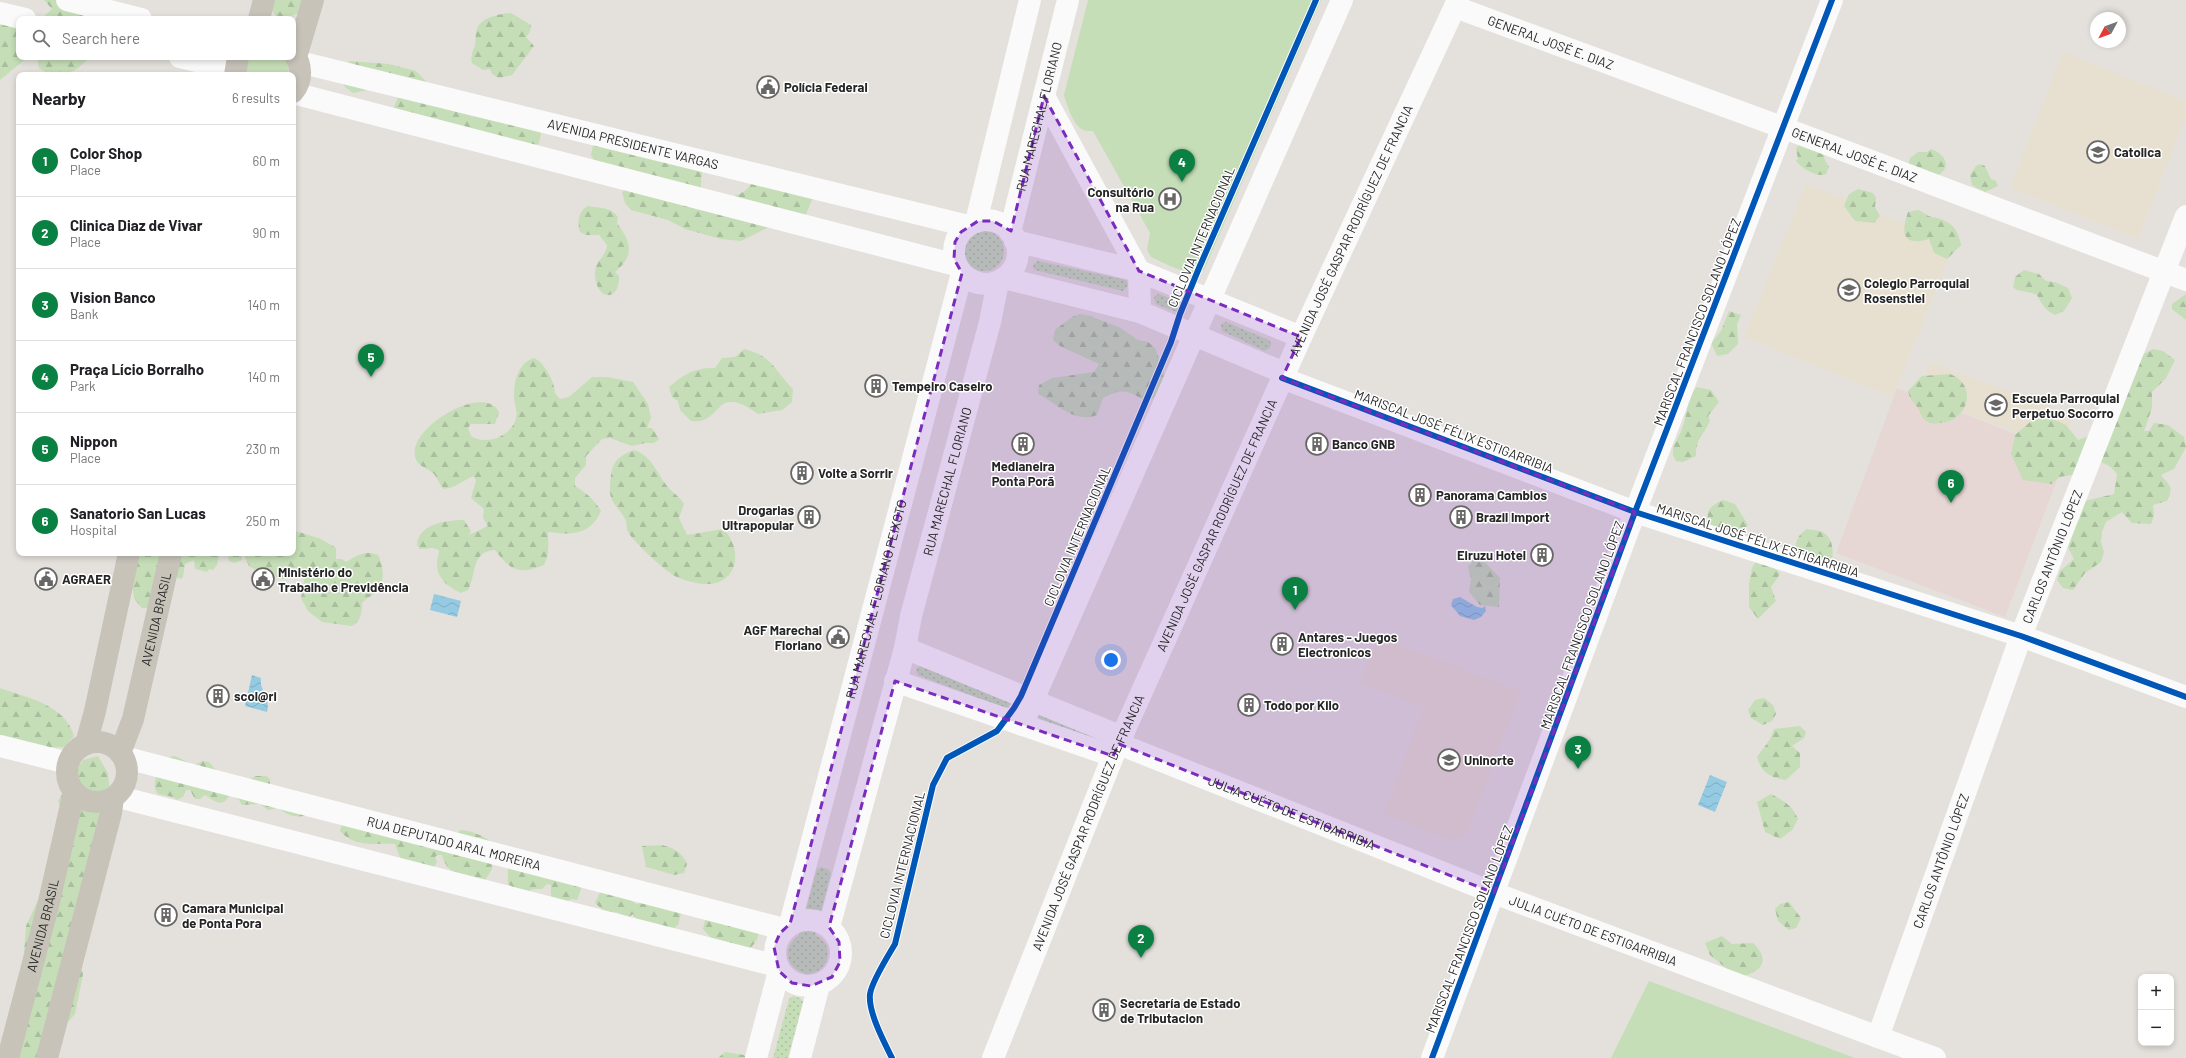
<!DOCTYPE html>
<meta charset="utf-8">
<style>
:root{--surface:#fff;--page:#f2f2f2;--text:#202124;--muted:#757577;--line:#e0e0e0;--accent:#0b8043}
body{margin:0;font-family:Barlow,sans-serif;background:var(--page);color:var(--text)}
.controls{position:absolute;right:12px;bottom:12px;display:grid;overflow:hidden;border-radius:8px;box-shadow:0 2px 6px #0003}
.controls button{width:36px;height:36px;display:grid;place-items:center;padding:0;border:0;border-bottom:1px solid var(--line);background:var(--surface);color:var(--text);font:20px sans-serif}
.compass{position:absolute;left:2090px;top:12px;width:36px;height:36px;border-radius:50%;background:var(--surface);box-shadow:0 2px 6px #0003;rotate:229deg}
.you{position:absolute;left:1111px;top:660px;width:14px;height:14px;margin:-10px;border:3px solid #fff;border-radius:50%;background:#1a73e8;box-shadow:0 0 0 6px #1a73e833}
.badge{display:grid;place-items:center;width:26px;height:26px;border-radius:50%;background:var(--accent);color:#fff;font-size:13px;font-weight:700}
.pin{position:absolute;translate:-50% -33px;filter:drop-shadow(0 1px 2px #0008)}
.pin::after{content:'';position:absolute;top:21px;width:14px;height:12px;background:inherit;clip-path:polygon(0 0,100% 0,50% 100%)}
.list{margin:0;padding:0;list-style:none}
h2{display:flex;justify-content:space-between;align-items:center;height:52px;margin:0;padding:0 16px;font-size:17px}
h2 small{font-size:13px;font-weight:400;color:var(--muted)}
.list li{display:grid;grid-template-columns:26px 1fr auto;gap:12px;align-items:center;box-sizing:border-box;height:72px;padding:0 16px;border-top:1px solid var(--line)}
.list b{display:block;font-size:15px;white-space:nowrap}
.list p{margin:0;font-size:13px;white-space:nowrap;color:var(--muted)}
.list em{font-size:13px;font-style:normal;color:var(--muted)}
.icon{flex:none;width:22px;height:22px;fill:none;stroke:currentColor;stroke-width:2;stroke-linecap:round;stroke-linejoin:round}
.map{position:relative;flex:none;width:2186px;height:1058px;overflow:hidden}
.search{position:absolute;background:var(--surface);box-shadow:0 2px 6px #0003;left:16px;top:16px;width:280px;height:44px;display:flex;align-items:center;gap:10px;box-sizing:border-box;padding:0 14px;border-radius:8px;color:var(--muted);font-size:15px}
.panel{position:absolute;background:var(--surface);box-shadow:0 2px 6px #0003;left:16px;top:72px;width:280px;height:484px;border-radius:8px}
.map>svg:first-child{display:block}
.education{fill:#e7e0d1}
.medical{fill:#e6d7d5}
.grass{fill:url(#grass-dots)}
.forest{fill:url(#forest-firs)}
.park{fill:#c5deb7}
.water{fill:url(#water-waves)}
.lines{fill:none;stroke-linecap:round;stroke-linejoin:round}
.street{stroke:#fbfafa;stroke-width:22}
.secondary{stroke:#fbfafa;stroke-width:22}
.primary{stroke:#c7c3b9;stroke-width:22}
.cycleway-casing{stroke:#fff;stroke-width:8}
.cycleway{stroke:#0057b8;stroke-width:6}
.marked{fill:#7b2cbf;fill-opacity:0.2;stroke:#7b2cbf;stroke-width:3;stroke-dasharray:8 5;stroke-linejoin:round}
.labels{text-anchor:middle;stroke-width:3;stroke-linejoin:round;paint-order:stroke}
.street-label{font-size:13px;fill:#262626;stroke:#fff}
.poi-label{font-size:13px;font-weight:bold;fill:#262626;stroke:#fff;text-anchor:start}
</style>
<div class="map">
<svg width="2186" height="1058" viewBox="0 0 2186 1058">
<defs>
<pattern id="grass-dots" width="8" height="8" patternUnits="userSpaceOnUse"><rect width="8" height="8" fill="#c5deb7"/><path d="M2 2h.1M6 6h.1" fill="none" stroke="#a9be9d" stroke-width="1.8" stroke-linecap="round"/></pattern>
<pattern id="forest-firs" width="22" height="20" patternUnits="userSpaceOnUse"><rect width="22" height="20" fill="#c5deb7"/><path d="M5 1l3.5 6h-7zM16 11l3.5 6h-7z" fill="#a9be9d"/></pattern>
<pattern id="water-waves" width="16" height="10" patternUnits="userSpaceOnUse"><rect width="16" height="10" fill="#94cae2"/><path d="M0 5q4-4 8 0t8 0" fill="none" stroke="#7fadc2"/></pattern>
</defs>
<rect width="100%" height="100%" fill="#e4e1dc"/>
<path class="education" d="M2063 52 2186 101V116L2138 239 2010 188Z
M1806 184 1954 244 1893 397 1744 337Z
M1930 362 2074 415 2062 449 1918 395Z
M1378 637 1520 691 1466 835 1452 840 1384 814 1424 707 1360 683Z"/>
<path class="medical" d="M1897 388 2067 454 2005 617 1836 553Z"/>
<path class="grass" d="M964 251a20 20 0 1 1 40 0a20 20 0 1 1-40 0Z
M1038 261 1126 280 1128 285 1123 291 1035 270 1033 267 1034 264Z
M1158 294 1181 302 1183 309 1179 313 1156 304 1154 297Z
M1226 322 1269 340 1271 343 1270 348 1265 351 1222 331 1221 324Z
M920 666 1008 699 1011 703 1005 709 918 675 916 669Z
M1039 714 1093 735 1091 739 1041 720 1038 717Z
M821 867 828 869 831 873 815 935C844 949 818 987 796 969 792 966 788 961 788 956 787 947 792 940 799 935L817 869Z
M793 996 800 998 803 1002 788 1058H773L789 999Z"/>
<path class="forest" d="M44 0H79L83 9V19H41L52 9Z
M271 0H317C313 4 308 11 303 13 301 14 298 13 296 14 281 20 277 22 269 4Z
M0 6 19 19V57H28L0 80Z
M511 13 531 25 530 32 526 37 534 46 512 75 499 78 492 74 490 69 483 70 472 63C470 56 473 52 475 45 476 40 475 34 477 29 481 17 500 14 511 13Z
M37 57H90C75 73 59 83 39 68Z
M350 61 389 64 416 71 454 111 472 116 536 125 541 134 539 143 531 149 393 110 400 92 381 87 353 93 345 87 337 71Z
M1802 140 1825 154 1824 158 1829 167 1826 174C1816 178 1802 168 1796 161L1798 159 1796 149Z
M593 145 702 165C703 181 696 188 709 201 726 198 742 198 752 183L814 195 804 219 767 228 741 241 721 239 685 229 668 220 631 210 625 203 622 193 627 185 596 163 591 155Z
M1931 149C1945 154 1953 167 1937 176L1908 167 1910 158 1918 152H1927Z
M1980 164 1985 166 1991 179 1996 181 1998 186 1985 192 1972 185 1970 175 1976 166Z
M1858 189 1873 193 1876 198 1875 207 1880 216 1874 223 1855 221 1844 206 1849 194Z
M588 206C600 208 611 207 618 217L617 223C630 241 636 255 615 272L619 276C620 302 597 301 595 276 594 260 606 258 607 245L599 235H586L580 232C577 222 578 211 588 206Z
M1918 210C1922 211 1927 216 1932 217 1949 220 1958 227 1961 245L1947 259 1934 253 1929 239C1902 247 1901 233 1908 212Z
M2024 270 2039 274 2046 281 2055 282 2068 288 2072 298 2064 311 2055 315C2045 311 2042 303 2036 294L2017 290 2013 287 2015 277Z
M2186 294V320L2172 309V304Z
M1729 311 1741 315 1737 324 1738 344 1728 354 1717 356 1711 343 1721 331Z
M1080 314 1090 316 1119 327 1138 340 1148 342 1155 348 1167 381 1157 396 1147 402C1128 391 1124 387 1103 398L1097 415C1074 424 1058 404 1038 394L1039 385 1052 378 1094 372 1099 364 1060 346 1053 340 1055 330 1072 317Z
M744 349C773 356 774 370 793 389L792 402 782 410 758 414C713 381 724 425 691 421L680 410 678 401 672 397 669 387C683 375 695 367 715 368L722 358 735 357Z
M2153 349 2163 351 2175 360 2166 378 2152 392V408L2144 431H2149L2154 423 2168 425 2184 437 2186 447 2174 469 2161 475C2170 486 2174 487 2167 501L2153 505 2154 515 2151 524 2132 523 2122 512 2106 522 2102 532 2101 542 2104 552 2101 562 2085 573 2073 590 2063 588 2057 580 2060 571 2074 559 2065 542 2080 518 2079 508 2085 501 2114 494 2117 474C2110 465 2105 462 2094 462L2078 474 2059 477 2052 484 2023 480 2011 454 2015 435 2030 422 2038 417H2047L2057 421 2066 425 2078 440 2087 437 2144 354Z
M534 358C544 362 555 382 555 393L560 399 569 397 592 377H607L633 382 648 404 651 418 647 428H652L659 439 654 443H645L632 446 610 438 602 439 586 456V465L575 478V486C586 493 594 499 601 511 590 536 570 535 548 532 548 545 550 553 544 565 518 575 511 571 495 550 470 552 477 574 468 590L461 593C449 588 436 578 437 563 437 559 439 555 439 550L433 548 420 549 417 545C418 524 446 520 464 520L471 531 469 535 488 526 483 518 484 509 471 498 476 480 473 476 453 487 444 489C439 484 438 479 434 474 427 467 417 467 415 456 408 428 484 382 499 412L495 424H471L468 428 471 436C486 446 512 436 516 418 518 410 514 404 514 396 514 381 518 363 534 358Z
M1950 374C1979 385 1968 422 1939 423 1935 424 1931 424 1928 422 1923 419 1921 414 1919 410 1914 401 1911 403 1908 391L1922 376Z
M1697 387 1711 390 1719 402 1708 416 1710 420C1704 437 1696 436 1696 456L1683 462 1676 461C1669 450 1675 444 1680 434 1684 425 1689 406 1688 396Z
M634 450C652 456 656 472 667 486 673 493 680 497 684 504L679 518 687 535 723 529C739 543 741 573 719 582 707 587 688 582 677 577 668 574 630 539 627 530 626 527 627 524 626 521 621 509 609 503 610 489 611 467 612 458 634 450Z
M1723 500 1735 504 1748 525 1738 535 1711 532C1706 514 1704 509 1723 500Z
M1807 529C1812 530 1820 530 1824 533 1835 540 1833 555 1831 566L1796 556C1794 544 1797 535 1807 529Z
M293 530 321 539 336 548V559H342L346 562C357 555 365 550 378 555 383 564 385 580 379 589 375 594 367 598 362 603 362 613 361 621 352 626L322 622 308 611 301 598 304 581 302 575 298 574 293 578 278 579 269 568 262 573 249 566 243 553H293Z
M1768 542 1771 562 1780 574 1771 587 1776 601 1758 619 1749 607V584L1752 568Z
M119 553H220L217 565 213 570 209 569 207 572 195 569 194 560 185 564 183 577 181 579 175 577 148 608H142L134 599 132 583Z
M227 553H242V560L234 563 229 561Z
M1479 556 1500 578 1499 607 1480 605 1469 592 1471 579 1468 566Z
M0 688C27 698 65 704 74 736L65 747C43 748 21 746 0 741Z
M1764 698 1773 705 1776 714 1772 721 1763 725 1751 718 1748 710 1755 700Z
M1800 726 1806 732 1804 738 1792 746 1800 753V767L1786 780C1770 778 1761 772 1757 757 1765 745 1769 744 1774 729Z
M98 756 108 773 113 829 80 964 83 974 75 1014 62 1029 49 1058H16L26 926 43 889 62 812 58 801 83 760Z
M175 756 194 765 203 761 209 762 217 771 244 782 256 776H266L270 779V784L310 814C298 819 286 816 277 806L274 809 268 810 260 804 242 805 239 800 230 794C223 809 214 801 205 795L200 799H195L190 790H186L183 797 177 800 173 797 158 794C150 784 159 770 163 759Z
M1771 794C1784 801 1792 805 1798 819L1792 830 1780 839 1765 832 1757 802Z
M342 824 457 834 460 830C470 830 485 836 492 843V869L484 882C466 877 447 876 442 855H438L435 857 437 862 434 867 401 860 395 844C375 843 355 848 340 831Z
M662 845C674 848 682 852 687 864L684 873 674 875 646 867 642 846Z
M508 864 582 886 577 900 572 899 563 903 551 898V885L547 884 542 889H533L524 894 508 884Z
M601 890 628 898 636 904 640 903 682 910 678 925 674 928 640 925 633 914 629 917 616 912 606 913 595 903Z
M1789 902 1801 918 1796 928 1789 930 1778 921 1775 909 1780 904Z
M705 920 759 929C759 938 755 945 747 950L712 939 703 929Z
M1722 936 1732 944 1753 943C1773 962 1759 974 1737 977L1710 955 1705 943Z
M725 1052 744 1055 746 1058H718Z"/>
<path class="park" d="M1088 0H1321L1204 270C1189 278 1165 263 1151 257L1147 250 1150 233 1093 131C1090 131 1085 131 1083 130 1073 125 1067 105 1064 95Z
M250 57H284L288 64 289 75H245L247 62Z
M1649 981 1855 1058H1611Z"/>
<path class="water" d="M434 594 461 601 457 617 430 610Z
M1460 597 1477 607 1483 608 1485 606 1486 611 1481 617 1474 620 1460 616 1451 605 1453 599Z
M252 675 261 678C259 691 271 698 267 712L245 706Z
M1710 775 1727 782 1715 812 1698 805Z"/>
<g class="lines">
<g class="street">
<path id="s1" d="M1455 7 1784 128 2186 280"/>
<path d="M1282 378 1635 512 2021 636 2186 697"/>
<path d="M905 648 1122 737"/>
<path d="M895 681 1113 756"/>
<path d="M1022 725 1342 0"/>
<path id="s2" d="M1119 744 1494 893"/>
<path d="M0 746 68 763"/>
<path d="M1878 1037 1935 1058"/>
</g>
<g class="secondary">
<path d="M67 0 141 19"/>
<path d="M0 13 25 19"/>
<path d="M180 57 235 70"/>
<path id="s3" d="M299 62 968 226"/>
<path d="M293 93 956 265"/>
<path d="M1044 96 1139 271 1140 312"/>
<circle cx="986" cy="252" r="32"/>
<path d="M976 222 1030 0"/>
<path id="s4" d="M1010 232 1068 0"/>
<path d="M1015 241 1139 271 1301 337"/>
<path d="M1004 278 1140 312 1284 373"/>
<path id="s5" d="M123 757 784 929"/>
<path d="M115 796 777 966"/>
<path id="s6" d="M1494 893 1878 1037 2021 636 2186 216"/>
<circle cx="808" cy="953" r="33"/>
<path id="s7" d="M790 924 962 273"/>
<path id="s8" d="M829 927 905 648 911 616 990 322 998 282"/>
<path d="M756 1058 779 971"/>
<path d="M800 1058 819 985"/>
<path id="s9" d="M993 1058 1113 756 1301 337 1458 0"/>
<path d="M1432 1058 1635 512 1832 0"/>
</g>
<g class="primary">
<path d="M259 19 264 0"/>
<path d="M293 52C302 65 303 80 293 92"/>
<path d="M296 57 313 0"/>
<path d="M235 75 238 57"/>
<circle cx="97" cy="772" r="30"/>
<path d="M86 744 95 711 129 553"/>
<path id="s10" d="M120 753 133 719 171 553"/>
<path id="s11" d="M8 1058 48 906 74 792"/>
<path d="M47 1058 111 813 113 798"/>
</g>
<g class="cycleway-casing">
<path id="cycleway" d="M1282 378 1635 512 2021 636 2186 697
M892 1058C884 1042 868 1012 870 994 872 981 888 956 895 944L933 785 947 758 997 731 1014 708 1021 696 1171 342 1180 314 1199 268 1316 0
M1432 1058 1635 512 1832 0"/>
</g>
<use href="#cycleway" class="cycleway"/>
</g>
<path class="marked" d="M1044 96 1139 271 1301 337 1282 378 1635 512 1494 893 1119 744 1113 756 895 681 829 927 839 942 840 962 832 977 811 986 792 983 779 971 774 947 780 933 790 924 962 273 954 259 955 242 961 232 978 221H993L1011 231Z"/>
<defs>
<g id="civic-ring" transform="scale(1.15)"><circle r="9.5" fill="#fff" stroke="#686766" stroke-width="1.5"/><path d="M-.6-6.5H3V-4.5H.6V-3L4-1V1h2V6H-6V1h2V-1L-.6-3ZM-1.2 2.5V6h2.4V2.5Z" fill="#686766"/></g>
<g id="university-ring" transform="scale(1.15)"><circle r="9.5" fill="#fff" stroke="#686766" stroke-width="1.5"/><path d="M0-5L7-2L0 1L-7-2ZM-4 1L0 2.5L4 1V4Q0 6-4 4Z" fill="#686766"/></g>
<g id="hospital-ring" transform="scale(1.15)"><circle r="9.5" fill="#fff" stroke="#686766" stroke-width="1.5"/><path d="M-5-5h3v3.5h4V-5h3V5h-3V1.5h-4V5h-3Z" fill="#686766"/></g>
<g id="building-ring" transform="scale(1.15)"><circle r="9.5" fill="#fff" stroke="#686766" stroke-width="1.5"/><path d="M-4-6H4V6H1V3H-1V6H-4ZM-2.5-4.3h1.7v1.8h-1.7ZM.8-4.3h1.7v1.8H.8ZM-2.5-1h1.7V.8h-1.7ZM.8-1h1.7V.8H.8Z" fill="#686766"/></g>
<g id="school-ring" transform="scale(1.15)"><circle r="9.5" fill="#fff" stroke="#686766" stroke-width="1.5"/><path d="M0-5L7-2L0 1L-7-2ZM-4 1L0 2.5L4 1V4Q0 6-4 4Z" fill="#686766"/></g>
</defs>
<g fill-rule="evenodd">
<use href="#civic-ring" x="768" y="87"/>
<use href="#university-ring" x="2098" y="152"/>
<use href="#hospital-ring" x="1170" y="199"/>
<use href="#university-ring" x="1849" y="290"/>
<use href="#building-ring" x="876" y="386"/>
<use href="#school-ring" x="1996" y="405"/>
<use href="#building-ring" x="1023" y="444"/>
<use href="#building-ring" x="1317" y="444"/>
<use href="#building-ring" x="802" y="473"/>
<use href="#building-ring" x="1420" y="495"/>
<use href="#building-ring" x="809" y="517"/>
<use href="#building-ring" x="1461" y="517"/>
<use href="#building-ring" x="1542" y="555"/>
<use href="#civic-ring" x="46" y="579"/>
<use href="#civic-ring" x="263" y="579"/>
<use href="#civic-ring" x="838" y="637"/>
<use href="#building-ring" x="1282" y="644"/>
<use href="#building-ring" x="218" y="696"/>
<use href="#building-ring" x="1249" y="705"/>
<use href="#university-ring" x="1449" y="760"/>
<use href="#building-ring" x="166" y="915"/>
<use href="#building-ring" x="1104" y="1010"/>
</g>
<g class="labels">
<g class="street-label">
<text dy="5" stroke="none"><textPath href="#s1" startOffset="102">GENERAL JOSÉ E. DIAZ</textPath></text>
<text dy="5" stroke="none"><textPath href="#s4" startOffset="119">RUA MARECHAL FLORIANO</textPath></text>
<text dy="5" stroke="none"><textPath href="#s3" startOffset="344">AVENIDA PRESIDENTE VARGAS</textPath></text>
<text dy="5" stroke="none"><textPath href="#s1" startOffset="426">GENERAL JOSÉ E. DIAZ</textPath></text>
<text dy="5" stroke="none"><textPath href="#s9" startOffset="902">AVENIDA JOSÉ GASPAR RODRÍGUEZ DE FRANCIA</textPath></text>
<text transform="translate(1201 237) rotate(-67)" y="5">CICLOVIA INTERNACIONAL</text>
<text transform="translate(1697 322) rotate(-69)" y="5">MARISCAL FRANCISCO SOLANO LÓPEZ</text>
<text transform="translate(1454 431) rotate(21)" y="5">MARISCAL JOSÉ FÉLIX ESTIGARRIBIA</text>
<text dy="5" stroke="none"><textPath href="#s8" startOffset="461">RUA MARECHAL FLORIANO</textPath></text>
<text dy="5" stroke="none"><textPath href="#s9" startOffset="578">AVENIDA JOSÉ GASPAR RODRÍGUEZ DE FRANCIA</textPath></text>
<text transform="translate(1077 536) rotate(-67)" y="5">CICLOVIA INTERNACIONAL</text>
<text transform="translate(1758 540) rotate(18)" y="5">MARISCAL JOSÉ FÉLIX ESTIGARRIBIA</text>
<text dy="5" stroke="none"><textPath href="#s6" startOffset="921">CARLOS ANTÔNIO LÓPEZ</textPath></text>
<text dy="5" stroke="none"><textPath href="#s7" startOffset="336">RUA MARECHAL FLORIANO PEIXOTO</textPath></text>
<text dy="5" stroke="none"><textPath href="#s10" startOffset="139">AVENIDA BRASIL</textPath></text>
<text transform="translate(1582 625) rotate(-70)" y="5">MARISCAL FRANCISCO SOLANO LÓPEZ</text>
<text dy="5" stroke="none"><textPath href="#s2" startOffset="186">JULIA CUÉTO DE ESTIGARRIBIA</textPath></text>
<text dy="5" stroke="none"><textPath href="#s9" startOffset="254">AVENIDA JOSÉ GASPAR RODRÍGUEZ DE FRANCIA</textPath></text>
<text dy="5" stroke="none"><textPath href="#s5" startOffset="342">RUA DEPUTADO ARAL MOREIRA</textPath></text>
<text dy="5" stroke="none"><textPath href="#s6" startOffset="597">CARLOS ANTÔNIO LÓPEZ</textPath></text>
<text transform="translate(902 865) rotate(-76)" y="5">CICLOVIA INTERNACIONAL</text>
<text dy="5" stroke="none"><textPath href="#s11" startOffset="137">AVENIDA BRASIL</textPath></text>
<text transform="translate(1469 929) rotate(-69)" y="5">MARISCAL FRANCISCO SOLANO LÓPEZ</text>
<text dy="5" stroke="none"><textPath href="#s6" startOffset="106">JULIA CUÉTO DE ESTIGARRIBIA</textPath></text>
</g>
<g class="poi-label">
<text x="784" y="92">Polícia Federal</text>
<text x="2114" y="157">Catolica</text>
<text x="1154" y="197" text-anchor="end">Consultório<tspan x="1154" dy="15">na Rua</tspan></text>
<text x="1864" y="288">Colegio Parroquial<tspan x="1864" dy="15">Rosenstiel</tspan></text>
<text x="892" y="391">Tempeiro Caseiro</text>
<text x="2012" y="403">Escuela Parroquial<tspan x="2012" dy="15">Perpetuo Socorro</tspan></text>
<text x="1332" y="449">Banco GNB</text>
<text x="1023" y="471" text-anchor="middle">Medianeira<tspan x="1023" dy="15">Ponta Porã</tspan></text>
<text x="818" y="478">Volte a Sorrir</text>
<text x="1436" y="500">Panorama Cambios</text>
<text x="794" y="515" text-anchor="end">Drogarias<tspan x="794" dy="15">Ultrapopular</tspan></text>
<text x="1476" y="522">Brazil Import</text>
<text x="1526" y="560" text-anchor="end">Eiruzu Hotel</text>
<text x="278" y="577">Ministério do<tspan x="278" dy="15">Trabalho e Previdência</tspan></text>
<text x="62" y="584">AGRAER</text>
<text x="822" y="635" text-anchor="end">AGF Marechal<tspan x="822" dy="15">Floriano</tspan></text>
<text x="1298" y="642">Antares - Juegos<tspan x="1298" dy="15">Electronicos</tspan></text>
<text x="234" y="701">scol@ri</text>
<text x="1264" y="710">Todo por Kilo</text>
<text x="1464" y="765">Uninorte</text>
<text x="182" y="913">Camara Municipal<tspan x="182" dy="15">de Ponta Pora</tspan></text>
<text x="1120" y="1008">Secretaría de Estado<tspan x="1120" dy="15">de Tributacion</tspan></text>
</g>
</g>
</svg>
<div class="controls">
<button>+</button>
<button>−</button>
</div>
<svg class="compass" viewBox="-18 -18 36 36"><path d="M0-13l5 13h-10z" fill="#e53935"/><path d="M0 13l5-13h-10z" fill="#757577"/></svg>
<div class="you"></div>
<div class="pin badge" style="left:1295px;top:610px">1</div>
<div class="pin badge" style="left:1141px;top:958px">2</div>
<div class="pin badge" style="left:1578px;top:769px">3</div>
<div class="pin badge" style="left:1182px;top:182px">4</div>
<div class="pin badge" style="left:371px;top:377px">5</div>
<div class="pin badge" style="left:1951px;top:503px">6</div>
<div class="search"><svg class="icon" aria-label="search" viewBox="0 0 24 24"><circle cx="10" cy="10" r="6"/><path d="M15 15l6 6"/></svg>Search here</div>
<section class="panel">
<h2>Nearby<small>6 results</small></h2>
<ul class="list">
<li><span class="badge">1</span><div><b>Color Shop</b><p>Place</p></div><em>60 m</em></li>
<li><span class="badge">2</span><div><b>Clinica Diaz de Vivar</b><p>Place</p></div><em>90 m</em></li>
<li><span class="badge">3</span><div><b>Vision Banco</b><p>Bank</p></div><em>140 m</em></li>
<li><span class="badge">4</span><div><b>Praça Lício Borralho</b><p>Park</p></div><em>140 m</em></li>
<li><span class="badge">5</span><div><b>Nippon</b><p>Place</p></div><em>230 m</em></li>
<li><span class="badge">6</span><div><b>Sanatorio San Lucas</b><p>Hospital</p></div><em>250 m</em></li>
</ul>
</section>
</div>
